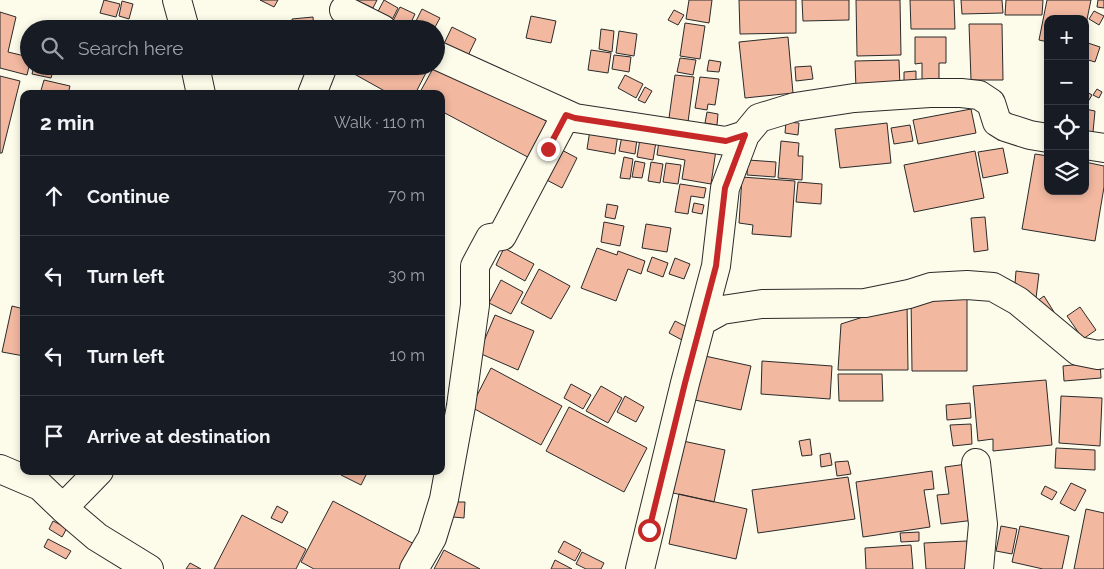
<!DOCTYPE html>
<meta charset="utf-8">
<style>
:root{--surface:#171b24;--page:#242831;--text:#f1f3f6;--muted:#9ea1a6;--line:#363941}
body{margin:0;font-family:Raleway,sans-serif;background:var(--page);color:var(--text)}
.controls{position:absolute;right:15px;top:15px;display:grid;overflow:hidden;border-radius:10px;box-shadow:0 2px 8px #0003}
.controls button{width:45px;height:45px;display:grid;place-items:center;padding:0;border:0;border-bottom:1px solid var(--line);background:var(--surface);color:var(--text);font:25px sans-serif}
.stop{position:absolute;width:15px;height:15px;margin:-11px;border:4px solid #c62828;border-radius:50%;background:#fff}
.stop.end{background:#c62828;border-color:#fff;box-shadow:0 1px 5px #0008}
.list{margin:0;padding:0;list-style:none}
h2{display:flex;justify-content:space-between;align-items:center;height:65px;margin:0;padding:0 20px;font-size:21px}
h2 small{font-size:16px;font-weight:400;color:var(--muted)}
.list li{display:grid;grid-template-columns:32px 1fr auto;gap:15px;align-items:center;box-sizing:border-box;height:80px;padding:0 20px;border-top:1px solid var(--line)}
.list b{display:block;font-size:19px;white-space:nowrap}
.list em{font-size:16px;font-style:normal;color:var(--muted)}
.icon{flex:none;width:28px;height:28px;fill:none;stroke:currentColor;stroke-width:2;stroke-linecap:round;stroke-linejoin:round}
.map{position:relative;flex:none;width:1104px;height:569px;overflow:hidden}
.search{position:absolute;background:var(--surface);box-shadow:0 2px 8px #0003;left:20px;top:20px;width:425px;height:55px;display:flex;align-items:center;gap:12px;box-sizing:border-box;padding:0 18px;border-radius:28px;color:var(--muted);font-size:19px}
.panel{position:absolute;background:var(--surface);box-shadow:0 2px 8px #0003;left:20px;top:90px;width:425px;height:385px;border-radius:10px}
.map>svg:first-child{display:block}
.building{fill:#f2b8a0;stroke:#2b2b2b}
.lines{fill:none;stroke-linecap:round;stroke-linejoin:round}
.minor-casing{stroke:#2b2b2b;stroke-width:30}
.minor{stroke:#fdfbea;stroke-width:28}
.route{stroke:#c62828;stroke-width:6}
</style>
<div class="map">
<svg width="1104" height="569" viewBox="0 0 1104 569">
<rect width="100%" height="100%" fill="#fdfbea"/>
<path class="building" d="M104 0 120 4 116 17 100 13Z
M260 0H278L274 7Z
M356 0H377L373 8Z
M384 0 398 8 390 24 375 17Z
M689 0H712L709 23 686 19Z
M739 0H796V33L740 34Z
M802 0H849V20L803 21Z
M856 0H900L901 55 857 56Z
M910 0H954L955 29H911Z
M961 0H1002L1003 13 962 14Z
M1006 0H1043L1042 15H1005Z
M1047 0H1091L1085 29V19H1048V42L1039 40Z
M1098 0H1104V8L1097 7Z
M122 1 133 4 129 19 119 16Z
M400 7 415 14 408 29H404L392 23Z
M422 9 440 18 434 29H412Z
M674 10 684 15 678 25 668 20Z
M1094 11 1104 16 1099 25 1089 19Z
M0 12 16 17 8 52 29 57V66L27 75 0 68Z
M531 16 556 21 551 43 526 38Z
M313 17 314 29H293L292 19Z
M685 23 705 26 700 59 680 56Z
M969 24H1002L1003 80H971Z
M452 27 476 39 464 64 440 52Z
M601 29 614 31 612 52 599 49Z
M619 31 637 34 634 56 616 53Z
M788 37 793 93 745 98 739 42Z
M915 37H946V63H939V81H922V63L915 64Z
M1088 43 1100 47 1095 62 1085 59V51Z
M591 50 611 53 608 73 588 70Z
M614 55 631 57 629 72 612 69Z
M680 58 696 60 693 75 677 72Z
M709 60 721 62 719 72 707 71Z
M899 60 900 88 856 89 855 61Z
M436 63 556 126 537 162 441 111V94H419Z
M34 66 54 67 51 78 32 74Z
M340 66H428L429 67 415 94H390Z
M811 66 813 79 796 81 795 67Z
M916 71V89L904 90V72Z
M625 75 643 84 636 98 618 88Z
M675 75 694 77 688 122 669 118Z
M0 76 20 81 2 153H0Z
M700 77 719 79 715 105 708 104 707 110 695 108Z
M44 80 70 86 68 94H40Z
M645 87 652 91 645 103 638 100Z
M1097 89 1102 92 1099 98 1093 95Z
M1085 91 1092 95 1086 105H1085Z
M971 109 976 133 918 144 913 120Z
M1085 109 1095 111 1093 132 1085 131Z
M707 112 718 114 717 125 705 123Z
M786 122 799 123 798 135 785 133Z
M887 123 891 163 840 168 835 129Z
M910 125 913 141 894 144 891 128Z
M590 130 618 134 615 154 587 149Z
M622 136 637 139 635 154 619 151Z
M640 139 656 142 653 160 637 157Z
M659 141 716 150 711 184 682 179 685 160 657 155Z
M781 141 799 143 798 156H803L802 180 778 178Z
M556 147 577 158 562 188 541 177Z
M1003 148 1008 173 983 178 978 152Z
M975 151 984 198 914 212 904 165Z
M1035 154 1048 156V191H1085V162L1104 166V187L1095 241 1022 229Z
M624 157 633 159 630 179 620 178Z
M748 160 776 162 775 177 747 175Z
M635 161 645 163 642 178 632 177Z
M651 162 663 164 660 183 648 181Z
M666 163 681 165 678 184 663 182Z
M742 177 795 181 791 237 752 234 753 225 739 223Z
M798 182 822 184 821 204 796 202Z
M680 184 706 188 704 198 691 196 688 214 675 212Z
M694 203 704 205 702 214 692 212Z
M607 204 618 206 615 219 605 217Z
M985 217 988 250 974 252 971 218Z
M604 222 624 226 620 246 601 242Z
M646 224 671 228 667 252 642 248Z
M504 248 534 264 525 281 496 265Z
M597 248 617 255 618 251 645 261 641 274 628 269 616 301 581 288Z
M652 257 668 263 663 277 647 271Z
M675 258 690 264 684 279 669 274Z
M539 269 570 286 551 319 521 303Z
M1016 271 1039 274 1036 298 1014 296Z
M501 280 523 292 511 314 489 303Z
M1044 296 1054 312 1044 319 1033 304Z
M911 297H967V371H912Z
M907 303 908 370H838L841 324Z
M12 306 24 309V356L2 352Z
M1080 307 1096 330 1083 339 1067 316Z
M495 315 534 331 518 370 479 353Z
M675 321 689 328 682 340 669 333Z
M705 356 751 366 741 410 695 400Z
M762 361 832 366 830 399 761 394Z
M1100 362 1101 378 1064 381 1063 366Z
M491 368 562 406 541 445 471 407Z
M838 374H882L883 401H839Z
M1046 380 1052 445 993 451V439L978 441 973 386Z
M571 384 591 395 583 409 564 398Z
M601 386 622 398 608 423 586 411Z
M625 396 644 407 636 422 617 412Z
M1061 396 1102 398 1100 446 1059 443Z
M970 403 971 418 947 420 946 405Z
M569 407 647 448 624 492 546 451Z
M971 424 972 444 953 446 950 425Z
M810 439 812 455 802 456 799 441Z
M683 441 725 450 714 502 673 493Z
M1056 448 1095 450V470L1055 468Z
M830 453 832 465 821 467 820 455Z
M848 461 851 474 837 476 835 462Z
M967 464 975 520 941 524 937 495 949 494 945 467Z
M343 471H368L361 485 341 475Z
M932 471 934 489 924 490 930 527 863 537 856 482Z
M848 477 855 519 758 533 752 490Z
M1071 483 1086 490 1075 511 1060 503Z
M1045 486 1057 492 1052 500 1041 494Z
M679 494 747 509 736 559 669 544Z
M333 501 418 546 406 569H314L301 562Z
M454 502H465L464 518 453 517Z
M277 506 288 512 282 523 271 518Z
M1086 509 1104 513V569H1074Z
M242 515 306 549 296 569H214Z
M53 521 67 528 62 537 49 529Z
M1001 526 1017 529 1012 554 996 551Z
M1020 526 1069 536 1062 569H1043L1012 562Z
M919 532V541L901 542 900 533Z
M48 539 71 551 66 559 44 547Z
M564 541 581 550 575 561 558 552Z
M967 541 968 569H926L924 543Z
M911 545 913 569H866L865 548Z
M444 550 480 569H434Z
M582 552 604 563 601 569H586L576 564Z
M555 560 572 569H551Z
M190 563 201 569H186Z"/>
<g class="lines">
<g class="minor-casing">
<path id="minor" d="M177 0 185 29
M344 10 382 29
M436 55 575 118 726 141 745 135
M195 66 201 94
M312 94 323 66
M1085 145 1104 148
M702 321 722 310 762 304 865 303 909 294 931 287 967 285 993 287 1018 301 1078 351 1098 355 1104 354
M976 463 983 524 979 569
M0 469 40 486 63 508 97 537 149 569
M63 508 99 471
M414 569 432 538 444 499 461 406 475 305V266L490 238 502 236 566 115
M640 569 685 383 716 266 725 188 745 135 759 118 795 107 854 98 930 93H961L979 95 991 103 997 122 1005 127 1030 135 1048 138"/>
</g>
<use href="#minor" class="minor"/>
</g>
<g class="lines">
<path class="route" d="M548 149 566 115 575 118 726 141 745 135 725 188 716 266 685 383 649 530"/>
</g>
</svg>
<div class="controls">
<button>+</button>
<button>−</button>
<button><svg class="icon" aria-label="locate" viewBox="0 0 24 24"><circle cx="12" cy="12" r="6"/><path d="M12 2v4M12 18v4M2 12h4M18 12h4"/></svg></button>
<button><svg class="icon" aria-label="layers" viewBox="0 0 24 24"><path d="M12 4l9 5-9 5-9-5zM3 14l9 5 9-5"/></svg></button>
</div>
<div class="stop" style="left:649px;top:530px"></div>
<div class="stop end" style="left:548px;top:149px"></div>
<div class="search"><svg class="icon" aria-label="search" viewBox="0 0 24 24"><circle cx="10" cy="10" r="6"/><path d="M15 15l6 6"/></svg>Search here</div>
<section class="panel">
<h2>2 min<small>Walk · 110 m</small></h2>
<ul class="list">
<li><svg class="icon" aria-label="ahead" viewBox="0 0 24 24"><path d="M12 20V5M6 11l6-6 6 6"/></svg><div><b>Continue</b></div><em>70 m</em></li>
<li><svg class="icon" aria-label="left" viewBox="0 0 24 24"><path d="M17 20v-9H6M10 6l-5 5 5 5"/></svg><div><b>Turn left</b></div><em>30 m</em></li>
<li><svg class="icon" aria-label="left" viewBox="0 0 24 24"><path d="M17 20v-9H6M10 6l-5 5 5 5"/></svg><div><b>Turn left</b></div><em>10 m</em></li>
<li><svg class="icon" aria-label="arrive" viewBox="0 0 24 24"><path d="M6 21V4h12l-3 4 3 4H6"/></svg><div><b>Arrive at destination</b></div></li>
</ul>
</section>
</div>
